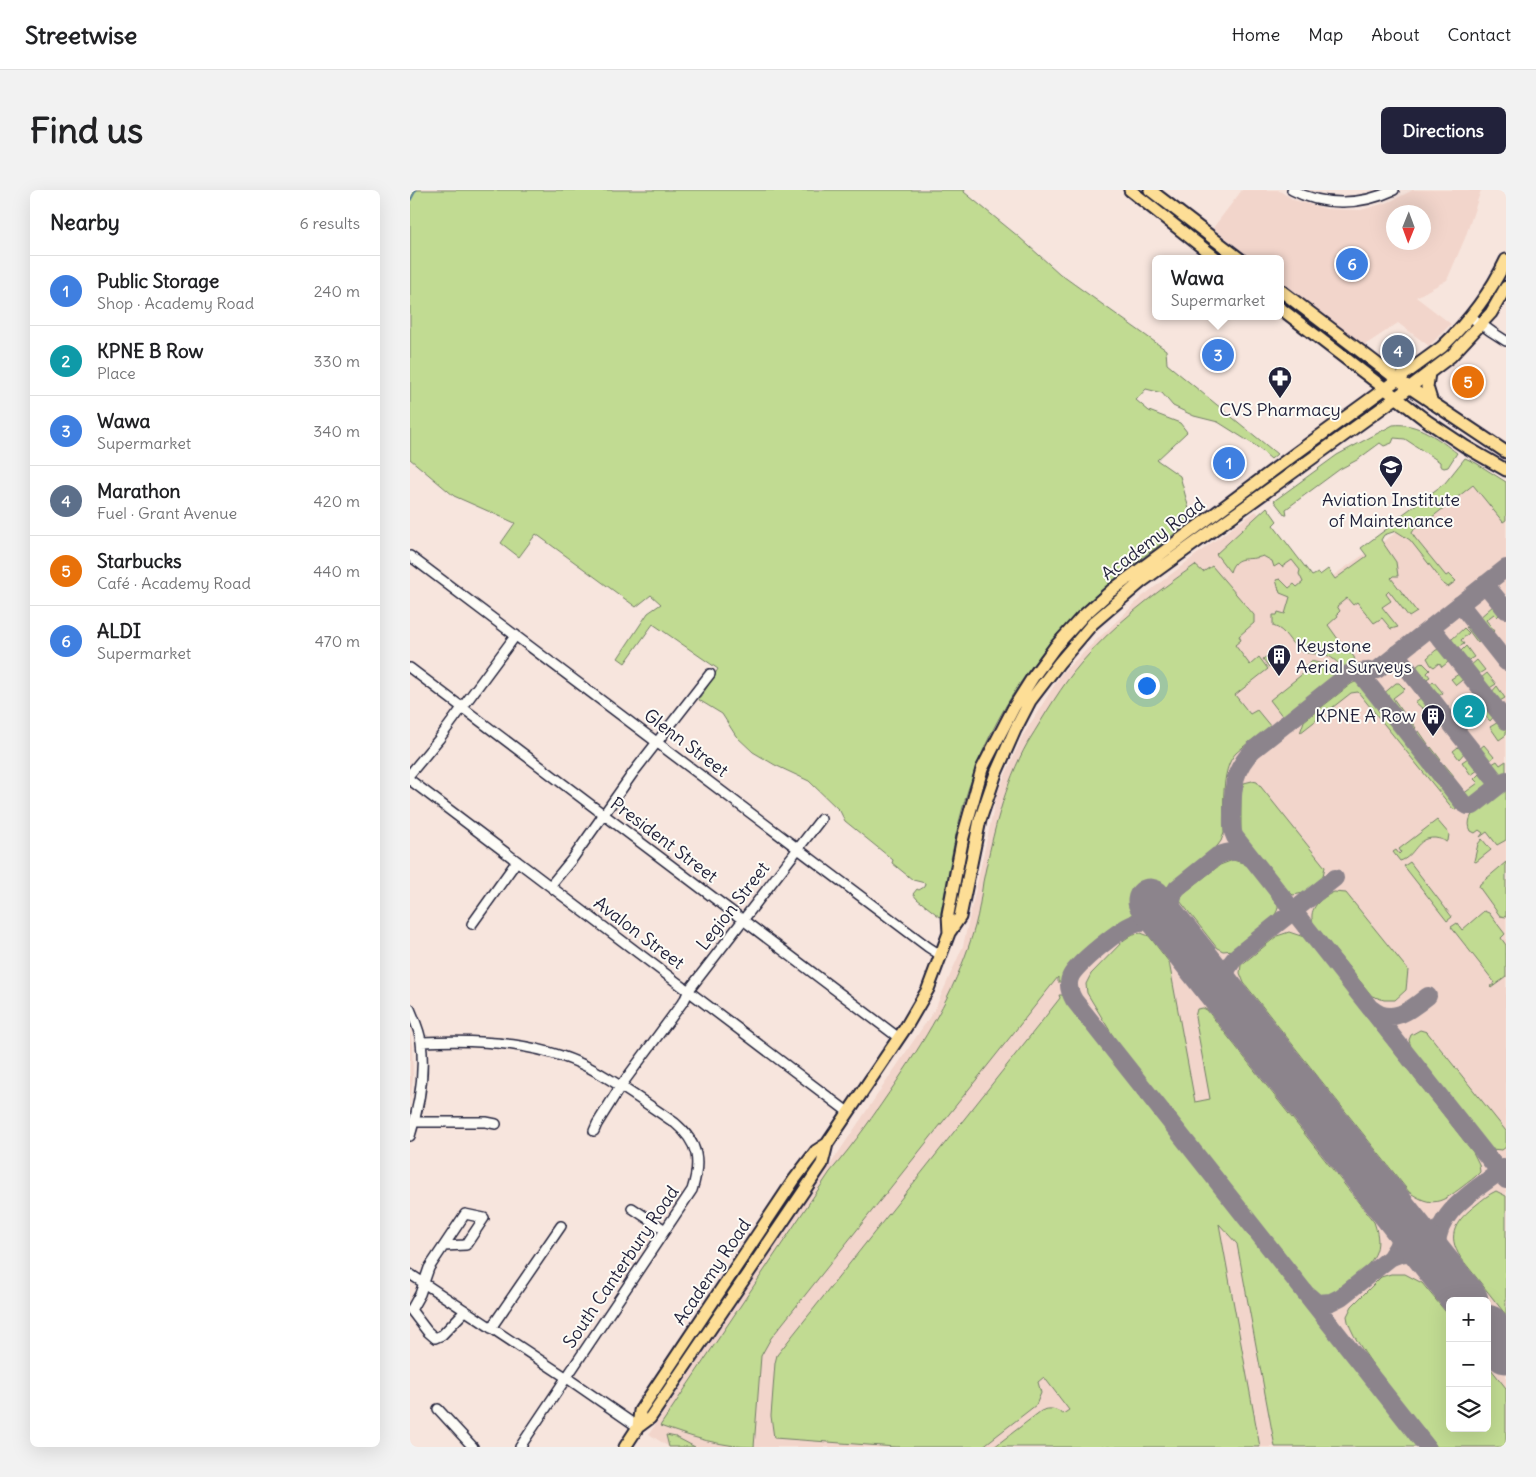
<!DOCTYPE html>
<meta charset="utf-8">
<style>
:root{--surface:#fff;--page:#f2f2f2;--text:#202124;--muted:#757577;--line:#e0e0e0;--accent:#22223b}
body{margin:0;font-family:Delius,sans-serif;background:var(--page);color:var(--text)}
.controls{position:absolute;right:15px;bottom:15px;display:grid;overflow:hidden;border-radius:8px;box-shadow:0 5px 20px #0002}
.controls button{width:45px;height:45px;display:grid;place-items:center;padding:0;border:0;border-bottom:1px solid var(--line);background:var(--surface);color:var(--text);font:25px sans-serif}
.compass{position:absolute;left:976px;top:15px;width:45px;height:45px;border-radius:50%;background:var(--surface);box-shadow:0 5px 20px #0002;rotate:181deg}
.you{position:absolute;left:736px;top:495px;width:18px;height:18px;margin:-12px;border:4px solid #fff;border-radius:50%;background:#1a73e8;box-shadow:0 0 0 8px #1a73e833}
.badge{display:grid;place-items:center;width:32px;height:32px;border-radius:50%;background:var(--accent);color:#fff;font-size:16px;font-weight:700}
.pin{position:absolute;translate:-50% -50%;border:2px solid #fff;box-shadow:0 1px 5px #0006}
.popup{position:absolute;left:742px;top:65px;width:132px;height:65px;box-sizing:border-box;display:grid;place-content:center;border-radius:8px;background:var(--surface);filter:drop-shadow(0 1px 4px #0005);font-size:16px;white-space:nowrap;color:var(--muted)}
.popup b{font-size:19px;color:var(--text)}
.popup::after{content:'';position:absolute;left:50%;top:100%;margin-left:-10px;border:10px solid transparent;border-top-color:var(--surface)}
.list{margin:0;padding:0;list-style:none}
h2{display:flex;justify-content:space-between;align-items:center;height:65px;margin:0;padding:0 20px;font-size:21px}
h2 small{font-size:16px;font-weight:400;color:var(--muted)}
.list li{display:grid;grid-template-columns:32px 1fr auto;gap:15px;align-items:center;box-sizing:border-box;height:70px;padding:0 20px;border-top:1px solid var(--line)}
.list b{display:block;font-size:19px;white-space:nowrap}
.list p{margin:0;font-size:16px;white-space:nowrap;color:var(--muted)}
.list em{font-size:16px;font-style:normal;color:var(--muted)}
.icon{flex:none;width:28px;height:28px;fill:none;stroke:currentColor;stroke-width:2;stroke-linecap:round;stroke-linejoin:round}
.map{position:relative;flex:none;width:1096px;height:1257px;overflow:hidden;border-radius:8px}
header{display:flex;align-items:center;gap:30px;box-sizing:border-box;height:70px;padding:0 25px;background:var(--surface);border-bottom:1px solid var(--line)}
header strong{font-size:24px}
nav{display:flex;gap:28px;margin-inline-start:auto;font-size:18px}
.intro{display:flex;align-items:center;justify-content:space-between;box-sizing:border-box;height:120px;padding:0 30px}
h1{margin:0;font-size:35px}
.button{padding:12px 22px;border-radius:8px;background:var(--accent);color:#fff;font-size:18px;font-weight:700}
main{display:flex;gap:30px;padding:0 30px}
aside{flex:1;background:var(--surface);border-radius:8px;box-shadow:0 5px 20px #0002}
.map>svg:first-child{display:block}
.built{fill:#f2d5cb;fill-rule:evenodd}
.green{fill:#c1db92;stroke:#727e66}
.lines{fill:none;stroke-linecap:round;stroke-linejoin:round}
.stream{stroke:#5a839e;stroke-width:2}
.taxiway{stroke:#8c848c;stroke-width:18}
.runway{stroke:#8c848c;stroke-width:45}
.minor-casing{stroke:#22223b;stroke-width:12}
.major-casing{stroke:#22223b;stroke-width:15}
.minor{stroke:#fdfcf7;stroke-width:9}
.major{stroke:#fdde96;stroke-width:11}
.labels{text-anchor:middle;stroke-width:4;stroke-linejoin:round;paint-order:stroke}
.poi-label{font-size:18px;fill:#22223b;stroke:#fdfcf7}
.street-label{font-size:18px;fill:#22223b;stroke:#fdfcf7}
</style>
<header>
<strong>Streetwise</strong>
<nav><a>Home</a><a>Map</a><a>About</a><a>Contact</a></nav>
</header>
<div class="intro"><h1>Find us</h1><a class="button">Directions</a></div>
<main>
<aside>
<h2>Nearby<small>6 results</small></h2>
<ul class="list">
<li><span class="badge" style="background:#3f7fe0">1</span><div><b>Public Storage</b><p>Shop · Academy Road</p></div><em>240 m</em></li>
<li><span class="badge" style="background:#0f9aa8">2</span><div><b>KPNE B Row</b><p>Place</p></div><em>330 m</em></li>
<li><span class="badge" style="background:#3f7fe0">3</span><div><b>Wawa</b><p>Supermarket</p></div><em>340 m</em></li>
<li><span class="badge" style="background:#5c6f8a">4</span><div><b>Marathon</b><p>Fuel · Grant Avenue</p></div><em>420 m</em></li>
<li><span class="badge" style="background:#e8710a">5</span><div><b>Starbucks</b><p>Café · Academy Road</p></div><em>440 m</em></li>
<li><span class="badge" style="background:#3f7fe0">6</span><div><b>ALDI</b><p>Supermarket</p></div><em>470 m</em></li>
</ul>
</aside>
<div class="map">
<svg width="1096" height="1257" viewBox="0 0 1096 1257">
<rect width="100%" height="100%" fill="#f7e5dd"/>
<filter id="ink" filterUnits="userSpaceOnUse"><feTurbulence type="fractalNoise" baseFrequency=".02" numOctaves="2"/><feDisplacementMap in="SourceGraphic" scale="10" xChannelSelector="R" yChannelSelector="G"/><feConvolveMatrix kernelMatrix="1 2 1 2 8 2 1 2 1" color-interpolation-filters="sRGB"/></filter>
<g filter="url(#ink)">
<path class="built" d="M832 0H868L884 10 917 19 951 20 979 12 1003 0H1071L1055 48 1037 90 1006 107 1041 134 1019 156 988 133 952 157 871 91 870 69H842L803 38ZM984 22H1014V52H984Z
M1066 273 1096 292V1257H259L239 1244 525 819 553 756 587 604 612 547 652 483 733 406 804 351 846 321 908 396 984 344 987 332ZM1040 1111H1077V1238H1040Z
M0 843 2 855 3 889 0 911Z"/>
<path class="green" d="M0 0H555L554 2 609 47 650 84 756 160 757 174 867 264 861 269 846 256 808 232 784 226 763 216 752 203 736 199 726 210 739 221 770 233 777 242 747 270 770 286 782 330C750 356 716 378 686 405 628 458 584 523 559 597 545 639 539 683 530 727L507 709 503 704 507 699 509 700 514 697 515 693 503 690 482 673 483 670 435 631 430 621 399 591 365 575 343 562 326 546 312 524 289 510 308 479 243 434 215 473 208 468 238 423 251 414 241 405 226 417 126 344 109 367 91 353 105 333 44 306 0 269Z
M983 235C1008 232 1028 249 1047 263L1038 277 1034 278 1030 276V272L995 249 984 248 982 253 974 256 970 253 947 270 930 279 876 319 877 325H875L864 311 927 265Z
M1055 268 1066 273 1096 292V330L1093 332 1063 295 1021 328 1019 327 1005 338 1002 343 1005 348 1036 386 1039 384 1046 391 1038 397 1031 392 1029 387 1000 350 986 341 974 345 971 350 986 372 988 386H983L981 388 1007 422 999 427 979 401 976 404 981 411 972 417 988 437 981 439 972 428 964 433 947 412 943 415 937 408 927 416 930 421 927 424 928 426 918 435 933 456 929 459 930 461 936 457 944 467 945 471 937 477C927 475 925 468 916 465 908 463 896 465 889 460 879 452 876 440 863 436V425H867L868 422 875 424 880 407 870 403 866 390 870 389 879 398 884 394 887 397 893 392 889 384 890 380 882 370 872 377 869 374 864 377 862 371 853 366C838 372 826 363 820 382L806 364 857 317 867 331 863 335 902 386 908 383 910 385 918 379 925 389 957 366 951 358 982 335 981 333 1035 293Z
M785 375 793 382 802 376 844 425V433L829 446 831 450 825 455 840 475 849 467 858 479 825 505 840 524 847 520 861 537C849 545 837 553 826 563 810 579 814 621 814 643L811 651 805 659 661 773 657 778 652 792H648V787L361 1148 351 1166 344 1257C312 1257 281 1247 250 1236L420 982C445 953 466 922 487 891 520 842 549 793 565 736 569 722 571 706 573 692 583 644 594 595 618 552 635 525 651 496 672 472 704 434 744 404 785 375Z
M1084 415 1091 421V423L1087 427 1084 424 1076 430 1085 441 1079 443 1068 429Z
M1056 437 1065 439 1071 448 1068 453Z
M1054 438 1059 443 1051 450 1054 454 1045 459 1041 455V450Z
M1056 456 1064 467 1055 472 1048 464Z
M868 458 873 465 859 477 853 469Z
M1031 459 1037 462 1042 469 1032 477 1029 473 1024 477 1021 475 1017 468 1026 460Z
M1067 470 1075 480 1067 485H1064L1059 477Z
M901 471 921 476 925 482 924 487 873 527 860 510 895 482 890 476H899Z
M1012 472 1020 480 1017 483 1020 487 1013 491 1006 482 1007 476Z
M1052 482 1056 487 1046 495 1041 489Z
M1077 483 1086 494 1078 499 1070 491 1071 488Z
M1023 491 1033 503 1027 507 1022 504 1018 497Z
M945 492 952 494 964 508 1047 614 1046 620 1043 619 948 502 941 503 890 543 894 531 941 494Z
M986 493H989L995 499 983 508 993 522 988 524 985 523 973 509 972 505Z
M1087 496 1095 508 1088 512 1080 504Z
M1071 506 1086 524 1080 531 1065 514 1071 510 1069 508Z
M1012 507 1016 508 1018 513 1013 519 1005 512Z
M1023 519 1029 525 1020 532 1015 523Z
M996 525 1006 538 1003 540H998L992 532V529Z
M1090 531 1096 537V545L1089 550 1080 537Z
M1009 541 1018 554 1015 556 1011 555 1005 548V544Z
M1052 554 1056 561 1049 569 1043 561Z
M1074 555 1084 567 1079 571 1075 570 1069 563V559Z
M1021 557 1031 570 1028 572H1024L1017 564 1018 560Z
M1062 567 1069 577 1068 580 1061 585 1052 572 1058 568Z
M1087 571 1090 575 1096 571V586L1094 587 1088 586 1081 578 1082 574Z
M1034 574 1044 586 1041 588H1036L1030 580V577Z
M1074 583 1079 590 1078 600C1070 606 1064 615 1054 611L1053 604 1068 593 1064 589 1069 584Z
M842 591 847 592 915 677 912 690 894 703 883 705 877 700 831 642V601L834 593Z
M1096 595V650L1087 655 1077 642 1070 647 1073 643 1069 640 1065 643 1061 641C1051 623 1083 605 1096 595Z
M1027 630 1039 644 1038 651 1036 652C1033 649 1030 649 1025 648 1006 647 1005 667 990 671L983 662 986 660 989 664 991 662 989 659Z
M1072 649 1081 660 1066 672 1064 671 1068 654Z
M823 670 833 673 839 677C845 684 866 706 868 714 871 729 835 751 824 760L813 761 807 758 770 711 769 707 810 675Z
M1000 672 1042 727 1037 731 994 676Z
M1096 672V727L1090 726 1069 697 1070 694Z
M924 702 936 703 998 780 996 800 985 810H974L962 806 903 733C898 718 911 708 924 702Z
M1074 721 1079 723 1095 744 1091 748 1096 755V787L1081 798 1080 797 1085 793 1041 737 1047 733 1052 740Z
M879 742 894 747 1063 962 1069 974 1070 982C1065 988 1058 992 1052 997 1031 1013 1022 1018 999 1002L834 793 830 783 831 775 867 746Z
M731 743 739 746 759 772 785 912 800 909 785 827 787 819 793 818 797 820 964 1032C974 1060 964 1071 943 1088 936 1094 929 1100 921 1105L914 1107 904 1102 706 851 677 803 676 794 681 784 714 750 723 744Z
M649 805H653L658 815 1007 1257H865L827 1054 809 1034 850 1257H584L631 1221C640 1217 646 1219 653 1224L659 1220 634 1187 628 1192 631 1203 626 1215 572 1257H485L364 1248 361 1226 365 1173 367 1165 632 831 650 808Z
M1010 840 1017 842 1096 941V957L1092 960 1081 959 1001 857 999 850 1001 845Z
M1086 1001 1096 1006V1125L1051 1068C1035 1044 1047 1030 1066 1015 1072 1010 1079 1004 1086 1001Z
M981 1084H995L1012 1093 1040 1127V1238H1077V1174L1096 1198V1257H1027C1008 1233 938 1151 937 1126L942 1116 971 1087Z
M256 1245 266 1247 285 1257H259Z"/>
<g class="lines">
<path class="stream" d="M0 11 6 0"/>
<path class="taxiway" d="M1096 378 967 480 940 483 843 560C823 580 823 597 822 624 822 632 821 640 825 647L1096 990
M1075 394 1096 420
M1050 414 1096 472
M1021 437 1096 531
M986 464 1089 595
M945 482 952 486 1053 613 1058 616H1063L1096 590
M842 669C831 660 820 660 807 666L767 698 764 703 757 732C747 732 735 730 726 733 713 736 664 775 660 788 657 796 660 803 664 810L1017 1257
M962 819C982 836 1002 819 1018 806
M836 832C819 807 802 791 828 765L925 688
M980 1068C996 1059 1010 1063 1026 1072
M1043 1094C1038 1085 1031 1076 1029 1066 1017 1025 1069 998 1096 977
M899 1106 907 1113 921 1112 931 1107 980 1068 987 1057 990 1048 991 1038 983 1020"/>
<path class="runway" d="M740 711 1056 1111
M1077 1137 1096 1161"/>
<g class="minor-casing">
<path id="minor" d="M882 0C914 17 952 15 984 0
M1061 127 1082 142 1096 151
M0 366 518 757 532 766
M0 478 489 848
M0 584 29 549 106 445
M0 590 438 922
M140 696 163 668 223 583 300 484
M62 734 107 671
M0 819C4 829 10 841 11 852 15 883 9 917 0 946
M11 852C71 849 136 852 189 883 215 898 240 916 265 933 289 953 291 972 282 1000L110 1257
M4 932H76L86 934
M184 941 187 934 210 897 275 809 279 800 411 629
M222 1018 255 1040
M34 1056 56 1055 74 1028 55 1024 19 1078 10 1104 1 1120 17 1141 25 1148 32 1145 55 1121
M0 1084 157 1188 228 1237
M81 1138 151 1036
M28 1219 63 1257"/>
</g>
<g class="major-casing">
<path id="major" d="M720 0 807 69
M740 0 830 69
M870 100 987 189 1096 262
M870 118 1017 231 1056 257 1096 280
M1019 183 1017 197 1022 213
M539 743 538 724 553 647 572 579 604 517 623 487 645 457 672 427 701 401 885 264 1032 157C1059 131 1080 104 1096 70
M228 1237 230 1221 384 990 406 961 417 954
M215 1257 228 1237 240 1228 412 974 417 954 496 837 518 799 539 743 550 727 570 630 586 583 605 540 620 511 649 473 683 433 731 392 987 207 1041 166 1081 123 1096 97"/>
</g>
<use href="#minor" class="minor"/>
<use href="#major" class="major"/>
</g>
</g>
<defs>
<g id="pharmacy-pin" transform="scale(1.25)"><path d="M0 17L-7.5 6A9.5 9.5 0 1 1 7.5 6Z" fill="#22223b" stroke="#fdfcf7"/><path d="M-2-6h4v4h4v4h-4v4h-4v-4h-4v-4h4Z" fill="#fff"/></g>
<g id="university-pin" transform="scale(1.25)"><path d="M0 17L-7.5 6A9.5 9.5 0 1 1 7.5 6Z" fill="#22223b" stroke="#fdfcf7"/><path d="M0-5L7-2L0 1L-7-2ZM-4 1L0 2.5L4 1V4Q0 6-4 4Z" fill="#fff"/></g>
<g id="building-pin" transform="scale(1.25)"><path d="M0 17L-7.5 6A9.5 9.5 0 1 1 7.5 6Z" fill="#22223b" stroke="#fdfcf7"/><path d="M-4-6H4V6H1V3H-1V6H-4ZM-2.5-4.3h1.7v1.8h-1.7ZM.8-4.3h1.7v1.8H.8ZM-2.5-1h1.7V.8h-1.7ZM.8-1h1.7V.8H.8Z" fill="#fff"/></g>
</defs>
<g fill-rule="evenodd">
<use href="#pharmacy-pin" x="870" y="188"/>
<use href="#university-pin" x="981" y="277"/>
<use href="#building-pin" x="869" y="466"/>
<use href="#building-pin" x="1023" y="526"/>
</g>
<g class="labels">
<g class="poi-label">
<text x="870" y="226">CVS Pharmacy</text>
<text x="981" y="316">Aviation Institute<tspan x="981" dy="21">of Maintenance</tspan></text>
<text x="886" y="462" text-anchor="start">Keystone<tspan x="886" dy="21">Aerial Surveys</tspan></text>
<text x="1006" y="532" text-anchor="end">KPNE A Row</text>
</g>
<g class="street-label">
<text transform="translate(743 349) rotate(-37)" y="6">Academy Road</text>
<text transform="translate(276 553) rotate(37)" y="6">Glenn Street</text>
<text transform="translate(254 650) rotate(37)" y="6">President Street</text>
<text transform="translate(323 716) rotate(-52)" y="6">Legion Street</text>
<text transform="translate(229 743) rotate(37)" y="6">Avalon Street</text>
<text transform="translate(211 1077) rotate(-56)" y="6">South Canterbury Road</text>
<text transform="translate(302 1082) rotate(-56)" y="6">Academy Road</text>
</g>
</g>
</svg>
<div class="controls">
<button>+</button>
<button>−</button>
<button><svg class="icon" aria-label="layers" viewBox="0 0 24 24"><path d="M12 4l9 5-9 5-9-5zM3 14l9 5 9-5"/></svg></button>
</div>
<svg class="compass" viewBox="-18 -18 36 36"><path d="M0-13l5 13h-10z" fill="#e53935"/><path d="M0 13l5-13h-10z" fill="#757577"/></svg>
<div class="you"></div>
<div class="pin badge" style="left:819px;top:273px;background:#3f7fe0">1</div>
<div class="pin badge" style="left:1059px;top:521px;background:#0f9aa8">2</div>
<div class="pin badge" style="left:808px;top:165px;background:#3f7fe0">3</div>
<div class="popup"><b>Wawa</b>Supermarket</div>
<div class="pin badge" style="left:988px;top:161px;background:#5c6f8a">4</div>
<div class="pin badge" style="left:1058px;top:192px;background:#e8710a">5</div>
<div class="pin badge" style="left:942px;top:74px;background:#3f7fe0">6</div>
</div>
</main>
